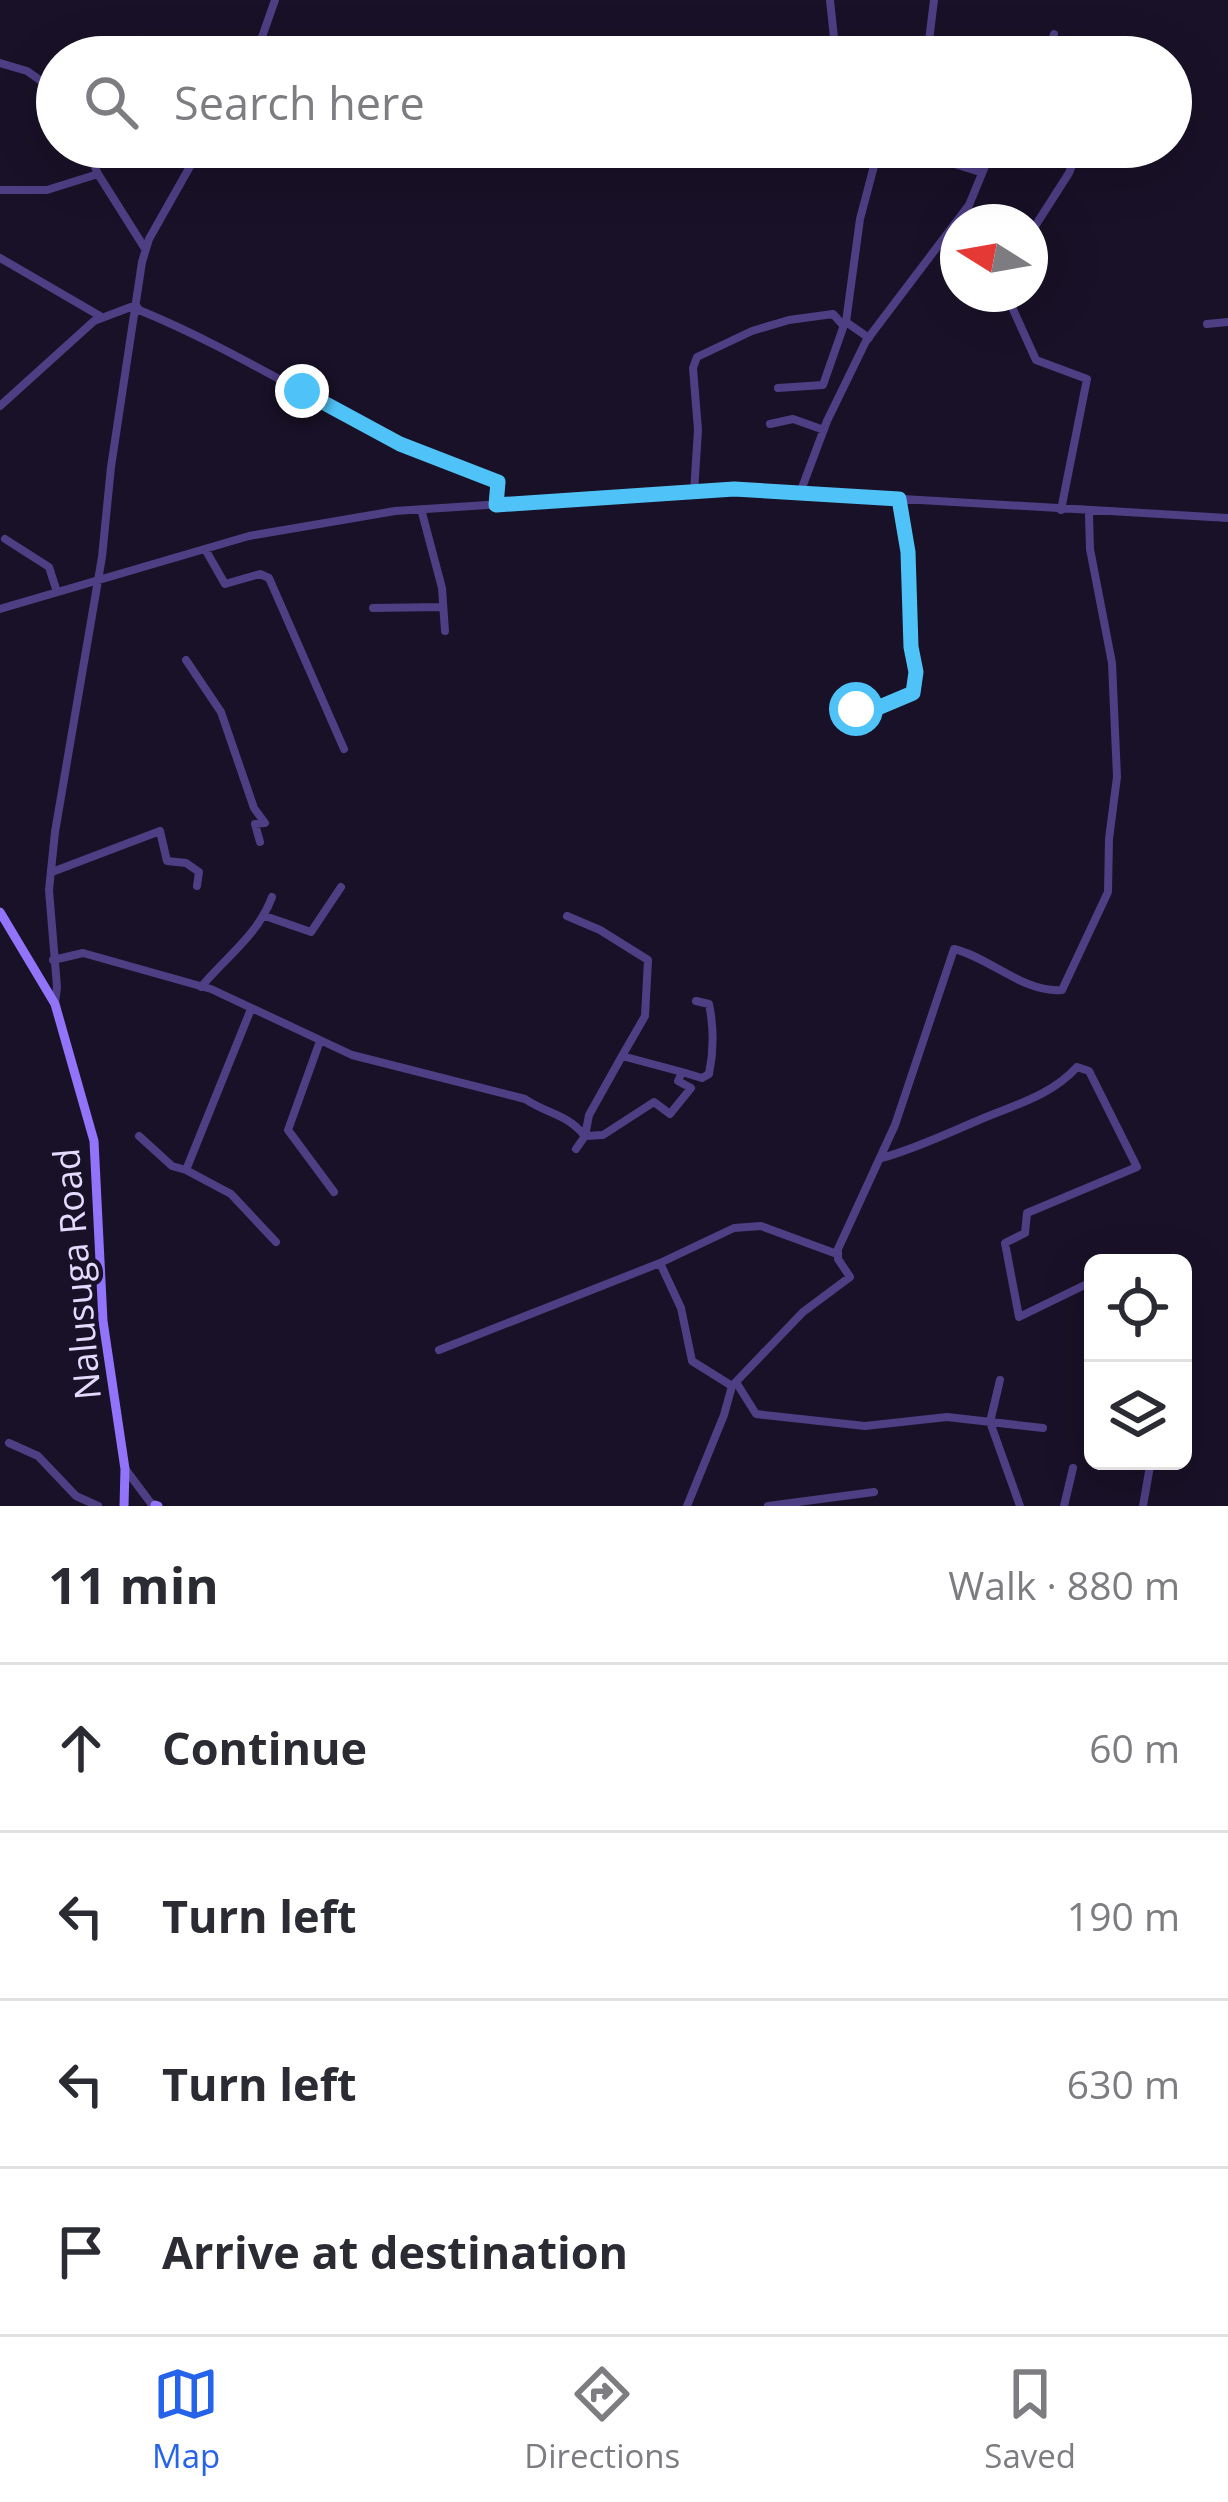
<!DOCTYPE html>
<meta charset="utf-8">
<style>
:root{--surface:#fff;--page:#f2f2f3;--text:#2b2b33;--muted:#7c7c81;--line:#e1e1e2;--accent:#2563eb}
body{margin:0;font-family:"Open Sans",sans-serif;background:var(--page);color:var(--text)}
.controls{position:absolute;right:36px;bottom:36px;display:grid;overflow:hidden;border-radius:18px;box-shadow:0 12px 48px #0002}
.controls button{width:108px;height:108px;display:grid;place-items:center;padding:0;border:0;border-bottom:3px solid var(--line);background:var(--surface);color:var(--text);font:60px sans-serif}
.compass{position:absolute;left:940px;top:204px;width:108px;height:108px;border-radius:50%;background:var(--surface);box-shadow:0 12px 48px #0002;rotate:281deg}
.stop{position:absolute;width:36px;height:36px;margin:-27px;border:9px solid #4fc3f7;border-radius:50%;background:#fff}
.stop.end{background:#4fc3f7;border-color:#fff;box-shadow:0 3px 12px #0008}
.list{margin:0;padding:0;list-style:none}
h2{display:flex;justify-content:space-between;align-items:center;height:156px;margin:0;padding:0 48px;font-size:51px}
h2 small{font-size:39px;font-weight:400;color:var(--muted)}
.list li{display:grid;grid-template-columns:78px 1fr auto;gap:36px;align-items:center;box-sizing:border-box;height:168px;padding:0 48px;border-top:3px solid var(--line)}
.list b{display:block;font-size:45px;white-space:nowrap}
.list em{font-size:39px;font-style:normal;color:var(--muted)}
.icon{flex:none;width:66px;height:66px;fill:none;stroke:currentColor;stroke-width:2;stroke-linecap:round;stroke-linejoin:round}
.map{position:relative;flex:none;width:1228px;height:1506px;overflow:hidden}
.search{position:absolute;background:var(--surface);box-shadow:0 12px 48px #0002;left:36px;right:36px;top:36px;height:132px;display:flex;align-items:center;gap:30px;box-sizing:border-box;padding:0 42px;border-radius:66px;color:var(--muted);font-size:45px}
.sheet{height:828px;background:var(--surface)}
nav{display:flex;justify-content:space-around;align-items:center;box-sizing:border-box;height:168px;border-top:3px solid var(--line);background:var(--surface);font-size:33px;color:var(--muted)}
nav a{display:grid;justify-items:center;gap:6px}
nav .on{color:var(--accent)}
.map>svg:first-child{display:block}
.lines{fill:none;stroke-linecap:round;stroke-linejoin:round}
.street{stroke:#4e3e84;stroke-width:8}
.secondary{stroke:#9174fa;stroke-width:9}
.route{stroke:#4fc3f7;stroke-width:15}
.labels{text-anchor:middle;stroke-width:9;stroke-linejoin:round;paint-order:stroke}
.street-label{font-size:36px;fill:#e4d9fe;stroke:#191127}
</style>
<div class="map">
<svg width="1228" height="1506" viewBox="0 0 1228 1506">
<rect width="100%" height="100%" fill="#191127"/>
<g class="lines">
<path class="street" d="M830 0 836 57
M142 40 154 57
M255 57 275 0
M927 57 934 0
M1047 57 1054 34
M1125 57 1126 53
M0 63 27 71 57 92
M86 147 98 174 144 247
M929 147 942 160 980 172
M0 190H47L98 174
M1030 234 1069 173 1079 147
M0 258 100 316
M1006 294 1036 360 1087 379 1061 510
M1207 324 1228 322
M869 338 846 322 860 219 879 147
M778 388 823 385 845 322
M0 406 94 321 136 305 139 310C262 360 371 442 498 482L496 505
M770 424 793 419 824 430
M694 492 698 430 693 368 697 357 752 331 789 320 833 314 842 324
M800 493 827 421 866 341 969 205 993 147
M421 509 442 588 445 631
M5 539 49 567 57 592
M205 549 225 584 260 574 269 578 344 749
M373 608 441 607
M0 609 249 536 395 511 734 489 1228 518
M186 660 221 712 254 808 265 823 255 824 260 842
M856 709 868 712 913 693 916 672 911 647 908 552 899 499
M52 872 160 831 167 861 186 863 199 872 197 886
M265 916 311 932 341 887
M567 916 600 930 648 960 645 1016 622 1056
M53 960 83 953 211 989 352 1055 525 1099C549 1115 566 1113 585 1136L576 1149
M201 987C226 957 258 935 272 897
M55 1003 57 987 49 890 55 832 102 557 111 467 142 262 149 239 201 147
M320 1041 288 1130 334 1192
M682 1072 622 1056 589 1115 585 1136 603 1135 654 1102 670 1114 691 1088 678 1081 682 1072 702 1078 709 1074C714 1050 714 1028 709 1004L696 1001
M139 1136 172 1166 186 1170 251 1009
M882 1158C917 1148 946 1134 979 1120 1014 1105 1051 1096 1077 1067L1089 1071 1137 1167 1027 1213 1025 1233 1005 1243 1019 1317 1093 1281
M186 1170 231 1194 276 1242
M660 1263 681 1308 692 1361 732 1386
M439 1350 660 1263 734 1228 761 1226 837 1254
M1000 1380 990 1422 1020 1506
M736 1382 756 1414 865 1426 947 1417 1043 1428
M9 1443 38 1456 76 1496 98 1506
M126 1470 153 1506
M687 1506 724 1415 732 1386 803 1312 850 1277 838 1259V1249L895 1125 954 949C991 958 1023 993 1062 990L1108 892 1109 839 1117 777 1112 663 1090 549 1089 515
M768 1506 874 1492
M1064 1506 1073 1468
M1143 1506 1150 1466"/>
<path class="secondary" d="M0 912 55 1004 94 1141 103 1321 125 1469 124 1506
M155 1505 158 1506"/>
</g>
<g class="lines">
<path class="route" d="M302 391 400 444 498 482 496 505 734 489 899 499 908 552 911 647 916 672 913 693 868 712 856 709"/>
</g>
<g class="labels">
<g class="street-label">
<text transform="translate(77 1274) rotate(-95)" y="13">Nalusuga Road</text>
</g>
</g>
</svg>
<div class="controls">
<button><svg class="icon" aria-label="locate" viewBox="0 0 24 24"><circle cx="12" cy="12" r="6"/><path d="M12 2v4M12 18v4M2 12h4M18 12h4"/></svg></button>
<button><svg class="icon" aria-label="layers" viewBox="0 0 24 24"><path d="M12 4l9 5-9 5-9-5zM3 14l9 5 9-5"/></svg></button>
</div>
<svg class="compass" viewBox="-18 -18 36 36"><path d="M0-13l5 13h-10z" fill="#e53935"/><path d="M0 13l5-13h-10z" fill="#7c7c81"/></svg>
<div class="stop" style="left:856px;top:709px"></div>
<div class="stop end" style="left:302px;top:391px"></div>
<div class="search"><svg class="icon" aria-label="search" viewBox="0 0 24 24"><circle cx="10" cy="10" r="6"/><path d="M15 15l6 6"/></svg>Search here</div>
</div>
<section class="sheet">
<h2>11 min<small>Walk · 880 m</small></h2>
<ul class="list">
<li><svg class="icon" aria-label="ahead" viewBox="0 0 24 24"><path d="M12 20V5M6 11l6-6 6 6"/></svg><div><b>Continue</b></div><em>60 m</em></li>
<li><svg class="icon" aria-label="left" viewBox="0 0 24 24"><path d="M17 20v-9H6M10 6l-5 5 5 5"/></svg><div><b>Turn left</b></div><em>190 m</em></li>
<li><svg class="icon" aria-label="left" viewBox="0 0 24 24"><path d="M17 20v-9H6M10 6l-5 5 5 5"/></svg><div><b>Turn left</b></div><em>630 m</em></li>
<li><svg class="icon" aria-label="arrive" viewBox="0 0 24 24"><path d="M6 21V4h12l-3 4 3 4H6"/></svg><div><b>Arrive at destination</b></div></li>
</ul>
</section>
<nav>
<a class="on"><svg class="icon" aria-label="map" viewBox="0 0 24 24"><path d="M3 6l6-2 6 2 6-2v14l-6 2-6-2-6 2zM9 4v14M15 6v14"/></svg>Map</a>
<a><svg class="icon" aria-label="directions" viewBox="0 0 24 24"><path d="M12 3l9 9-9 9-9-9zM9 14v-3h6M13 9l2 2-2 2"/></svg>Directions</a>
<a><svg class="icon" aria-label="saved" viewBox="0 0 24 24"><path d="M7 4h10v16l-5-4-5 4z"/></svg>Saved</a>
</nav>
